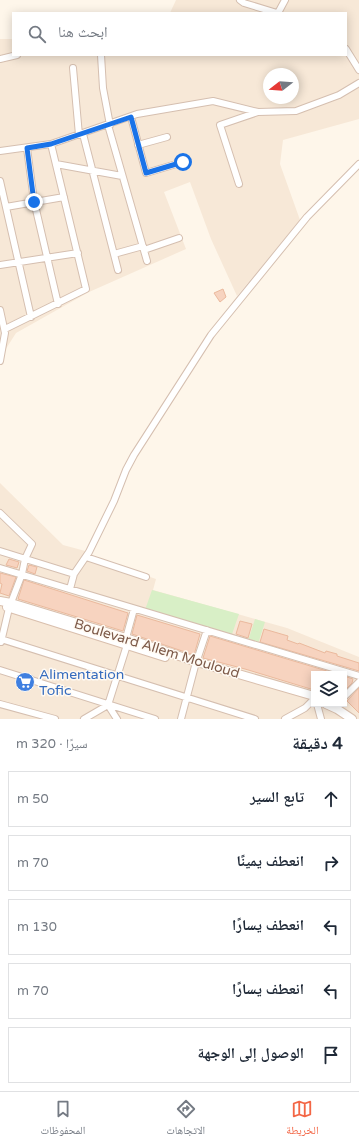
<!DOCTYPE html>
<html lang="ar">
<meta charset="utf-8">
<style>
:root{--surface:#fff;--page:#f2f2f3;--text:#1f2937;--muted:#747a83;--line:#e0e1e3;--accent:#f36645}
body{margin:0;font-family:"Varela Round","Noto Naskh Arabic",sans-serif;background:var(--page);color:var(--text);direction:rtl}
.controls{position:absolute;right:12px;bottom:12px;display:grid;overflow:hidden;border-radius:0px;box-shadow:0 2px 10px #0003}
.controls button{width:36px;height:36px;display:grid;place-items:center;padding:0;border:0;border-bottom:1px solid var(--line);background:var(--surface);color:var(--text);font:20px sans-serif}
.compass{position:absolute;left:263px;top:68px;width:36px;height:36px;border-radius:50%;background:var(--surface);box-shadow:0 2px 10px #0003;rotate:253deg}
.stop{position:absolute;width:12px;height:12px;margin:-9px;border:3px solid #1a73e8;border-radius:50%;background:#fff}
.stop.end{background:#1a73e8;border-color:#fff;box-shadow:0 1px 4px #0008}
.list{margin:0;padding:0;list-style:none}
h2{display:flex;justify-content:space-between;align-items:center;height:52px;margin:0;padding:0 16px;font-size:17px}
h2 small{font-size:13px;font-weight:400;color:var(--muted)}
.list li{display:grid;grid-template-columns:26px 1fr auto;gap:12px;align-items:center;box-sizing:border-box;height:56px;margin:0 8px 8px;padding:0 8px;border:1px solid var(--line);border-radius:0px}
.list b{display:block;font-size:15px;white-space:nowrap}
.list em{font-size:13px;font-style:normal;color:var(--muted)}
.icon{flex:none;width:22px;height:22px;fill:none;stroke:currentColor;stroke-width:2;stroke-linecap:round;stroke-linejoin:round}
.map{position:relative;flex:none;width:359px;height:719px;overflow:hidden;direction:ltr}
.search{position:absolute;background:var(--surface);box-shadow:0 2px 10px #0003;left:12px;right:12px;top:12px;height:44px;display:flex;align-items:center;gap:10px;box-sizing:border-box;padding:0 14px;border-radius:0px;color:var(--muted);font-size:15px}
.sheet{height:372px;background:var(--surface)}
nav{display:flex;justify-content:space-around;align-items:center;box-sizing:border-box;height:56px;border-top:1px solid var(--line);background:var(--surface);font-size:11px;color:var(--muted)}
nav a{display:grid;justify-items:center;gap:2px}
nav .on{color:var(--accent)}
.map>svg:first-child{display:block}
.residential{fill:#f7e8d7;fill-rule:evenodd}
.green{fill:#d8efc6}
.building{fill:#f7d3bf;stroke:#ebb99d}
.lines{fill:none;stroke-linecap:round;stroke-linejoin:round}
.street-casing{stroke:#d5bfb0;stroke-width:8}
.secondary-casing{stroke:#d9bfad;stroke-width:10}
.street{stroke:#fff;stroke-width:6}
.secondary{stroke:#fff;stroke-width:8}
.route{stroke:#1a73e8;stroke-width:5}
.labels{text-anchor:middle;stroke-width:3;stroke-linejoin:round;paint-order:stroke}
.street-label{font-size:14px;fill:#7d5a49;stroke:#fffaf3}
.shop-label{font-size:14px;fill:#366cbe;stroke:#fffaf3;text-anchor:start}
</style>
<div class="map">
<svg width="359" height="719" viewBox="0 0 359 719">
<rect width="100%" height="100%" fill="#fef6ea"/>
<path class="residential" d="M176 0H359V119L283 140 280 164 300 220 237 296 211 239 190 182 164 192 186 249 89 292 16 333 2 355 0 363V39H13V55H346V13H170ZM269 74H293V98H269Z
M0 483 63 545 89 552 92 557 156 579 153 590 287 628 359 657V719H0ZM314 674H344V704H314Z"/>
<path class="green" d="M152 590 239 614 231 637 145 610Z
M255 619 265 622 258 644 248 641Z"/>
<path class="building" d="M223 289 226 297 220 302 214 293Z
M9 559 19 562 17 568 6 565Z
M29 565 37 567 35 574 27 571Z
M0 573 16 577 9 596 0 593 2 584 0 583Z
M24 580 128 613 123 631 18 599Z
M137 615 200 634 194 655 132 634Z
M240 621 252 624 248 638 236 634Z
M264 629 288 636 287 640 298 644 299 643 325 653 326 651 337 654V656L359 663V671L260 642Z
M210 636 337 674H314V690L245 669 203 658Z
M344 676 353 679 352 683 346 689H344Z
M359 688V713L347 701Z"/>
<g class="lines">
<g class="street-casing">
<path id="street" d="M240 0 244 3 277 13
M278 13 285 0
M346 49 359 70
M101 55 103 88 110 125
M0 59 17 55
M73 68 79 135
M131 117 146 173 183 162
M108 125 147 261
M83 134 118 270
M138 145 167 137
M27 148 34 201 58 304
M0 151 51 144 137 114 213 101 258 112
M56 164 122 176
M0 181 31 317
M239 184 220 125 258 112 296 111 339 95 359 83
M6 207 64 197
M144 250 179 238
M114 254 143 246
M0 265 78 253
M0 310 5 333 0 361
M5 329 86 289 51 144
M0 513 32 544 25 559 22 574 9 608 1 642
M0 551 74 574
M86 557 146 577
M0 568 359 676
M70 589 74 574 89 552 114 501 126 470 134 455 211 335 307 217 359 164
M1 639 255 719
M0 670 155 719
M344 697 359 682
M0 704 55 719
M317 704 321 719
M108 705 117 719
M84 719 108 705 127 645 126 638 134 609
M181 719 195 666 207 630
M285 719 305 708 313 700"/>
</g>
<g class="secondary-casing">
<path id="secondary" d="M0 601 11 603 126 638 197 662 314 696
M7 607 165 657
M326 704 337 709 352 719"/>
</g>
<use href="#street" class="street"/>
<use href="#secondary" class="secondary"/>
</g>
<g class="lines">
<path class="route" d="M34 202 27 148 51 144 131 117 146 173 183 162"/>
</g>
<defs>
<g id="supermarket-disc" transform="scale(1)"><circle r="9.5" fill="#3f7fe0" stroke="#fffaf3"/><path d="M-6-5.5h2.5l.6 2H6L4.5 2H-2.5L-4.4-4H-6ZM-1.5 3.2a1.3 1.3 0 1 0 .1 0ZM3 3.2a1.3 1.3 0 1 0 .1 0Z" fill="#fff"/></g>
</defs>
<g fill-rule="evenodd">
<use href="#supermarket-disc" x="25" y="682"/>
</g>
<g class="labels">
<g class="street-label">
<text transform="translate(157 648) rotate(17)" y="5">Boulevard Allem Mouloud</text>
</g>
<g class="shop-label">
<text x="39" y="679">Alimentation<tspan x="39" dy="16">Tofic</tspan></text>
</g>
</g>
</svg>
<div class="controls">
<button><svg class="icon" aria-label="layers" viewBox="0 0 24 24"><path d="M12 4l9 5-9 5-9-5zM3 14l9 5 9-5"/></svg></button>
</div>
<svg class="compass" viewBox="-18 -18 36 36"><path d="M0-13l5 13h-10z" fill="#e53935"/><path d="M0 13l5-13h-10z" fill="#747a83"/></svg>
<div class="stop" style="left:183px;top:162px"></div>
<div class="stop end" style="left:34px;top:202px"></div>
<div class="search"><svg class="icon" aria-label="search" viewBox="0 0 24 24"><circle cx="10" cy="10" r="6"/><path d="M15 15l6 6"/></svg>ابحث هنا</div>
</div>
<section class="sheet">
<h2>4 دقيقة<small>سيرًا · 320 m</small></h2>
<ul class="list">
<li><svg class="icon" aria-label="ahead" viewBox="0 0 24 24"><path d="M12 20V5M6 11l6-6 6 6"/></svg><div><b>تابع السير</b></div><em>50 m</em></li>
<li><svg class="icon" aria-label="right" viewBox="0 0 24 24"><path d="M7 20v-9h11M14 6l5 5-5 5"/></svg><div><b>انعطف يمينًا</b></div><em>70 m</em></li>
<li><svg class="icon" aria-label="left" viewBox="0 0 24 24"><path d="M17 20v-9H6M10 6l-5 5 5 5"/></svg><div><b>انعطف يسارًا</b></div><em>130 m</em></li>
<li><svg class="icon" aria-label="left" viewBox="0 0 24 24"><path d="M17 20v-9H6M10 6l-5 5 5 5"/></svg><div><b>انعطف يسارًا</b></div><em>70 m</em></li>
<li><svg class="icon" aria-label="arrive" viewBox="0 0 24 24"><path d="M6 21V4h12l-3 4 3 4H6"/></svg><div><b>الوصول إلى الوجهة</b></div></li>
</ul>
</section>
<nav>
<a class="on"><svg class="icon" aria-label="map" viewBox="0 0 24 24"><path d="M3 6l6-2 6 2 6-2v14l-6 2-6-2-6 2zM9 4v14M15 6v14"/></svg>الخريطة</a>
<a><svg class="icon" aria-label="directions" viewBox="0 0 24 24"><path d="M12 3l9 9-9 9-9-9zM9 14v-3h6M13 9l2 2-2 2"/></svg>الاتجاهات</a>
<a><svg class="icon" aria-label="saved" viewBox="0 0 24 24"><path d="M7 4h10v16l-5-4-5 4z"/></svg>المحفوظات</a>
</nav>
